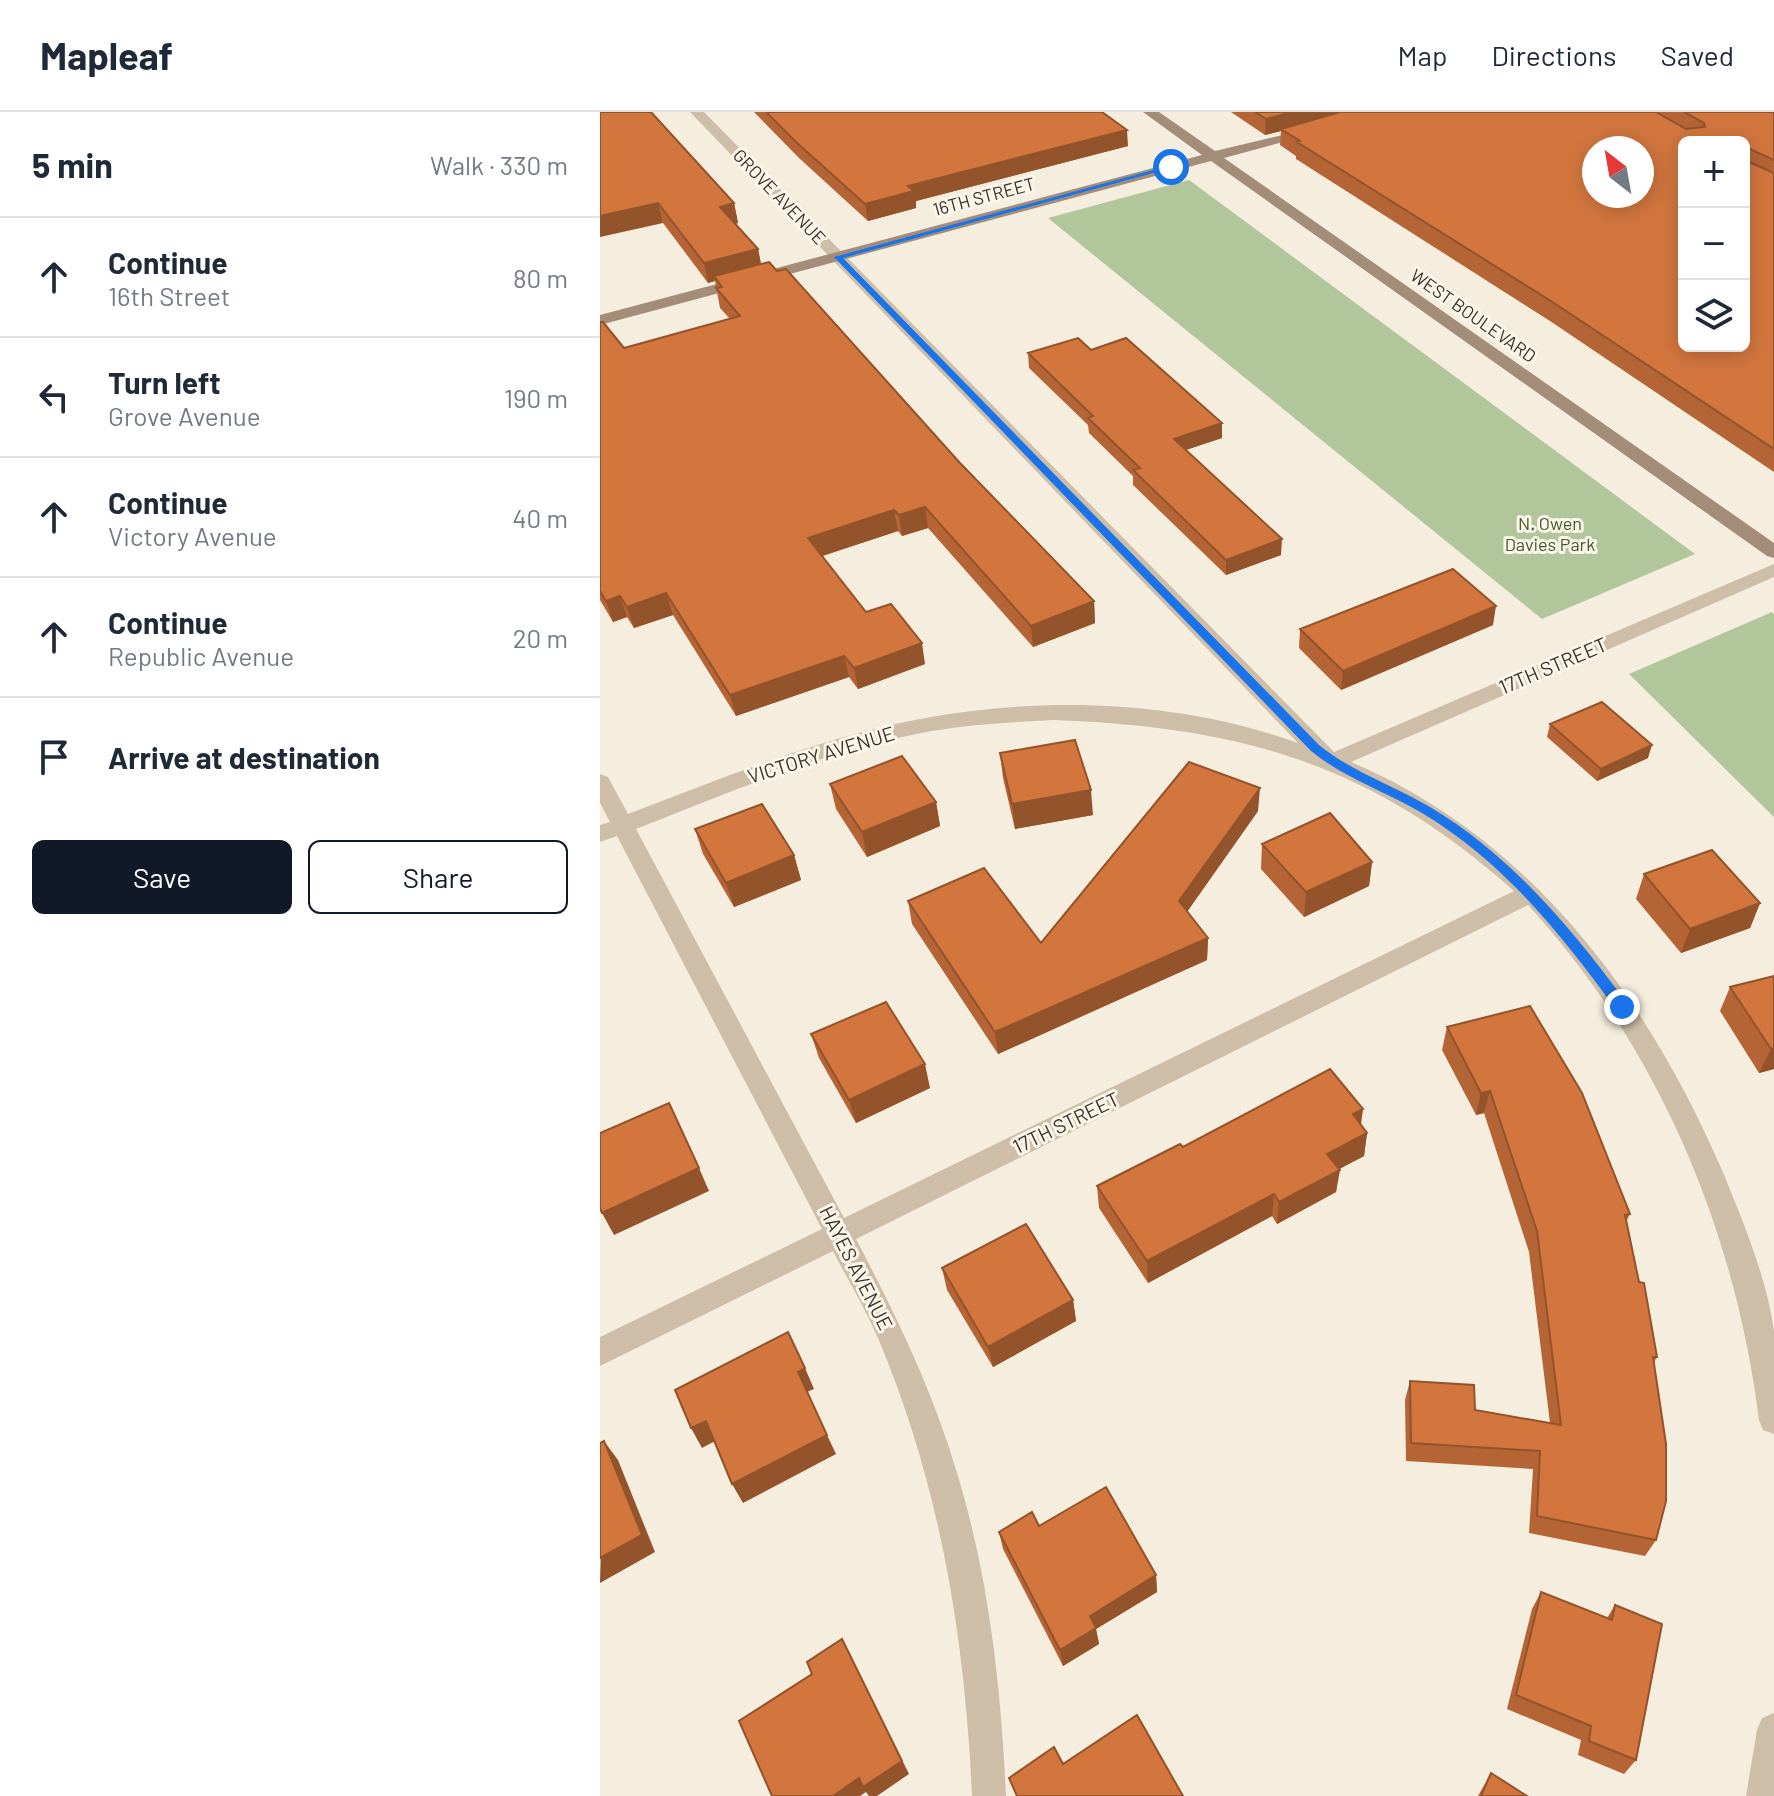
<!DOCTYPE html>
<meta charset="utf-8">
<style>
:root{--surface:#fff;--page:#f6f6f7;--text:#1f2937;--muted:#747a83;--line:#e0e1e3;--accent:#111827}
body{margin:0;font-family:Barlow,sans-serif;background:var(--page);color:var(--text)}
.controls{position:absolute;right:24px;top:24px;display:grid;overflow:hidden;border-radius:12px;box-shadow:0 4px 20px #0003}
.controls button{width:72px;height:72px;display:grid;place-items:center;padding:0;border:0;border-bottom:2px solid var(--line);background:var(--surface);color:var(--text);font:40px sans-serif}
.compass{position:absolute;left:982px;top:24px;width:72px;height:72px;border-radius:50%;background:var(--surface);box-shadow:0 4px 20px #0003;rotate:329deg}
.stop{position:absolute;width:24px;height:24px;margin:-18px;border:6px solid #1a73e8;border-radius:50%;background:#fff}
.stop.end{background:#1a73e8;border-color:#fff;box-shadow:0 2px 8px #0008}
.list{margin:0;padding:0;list-style:none}
h2{display:flex;justify-content:space-between;align-items:center;height:104px;margin:0;padding:0 32px;font-size:34px}
h2 small{font-size:26px;font-weight:400;color:var(--muted)}
.list li{display:grid;grid-template-columns:52px 1fr auto;gap:24px;align-items:center;box-sizing:border-box;height:120px;padding:0 32px;border-top:2px solid var(--line)}
.list b{display:block;font-size:30px;white-space:nowrap}
.list p{margin:0;font-size:26px;white-space:nowrap;color:var(--muted)}
.list em{font-size:26px;font-style:normal;color:var(--muted)}
.actions{display:flex;gap:16px;padding:24px 32px}
.actions a{flex:1;padding:18px 0;border:2px solid var(--accent);border-radius:12px;text-align:center;font-size:28px;color:var(--accent)}
.actions .main{background:var(--accent);color:#fff}
.icon{flex:none;width:44px;height:44px;fill:none;stroke:currentColor;stroke-width:2;stroke-linecap:round;stroke-linejoin:round}
.map{position:relative;flex:none;width:1174px;height:1684px;overflow:hidden}
header{display:flex;align-items:center;gap:48px;box-sizing:border-box;height:112px;padding:0 40px;background:var(--surface);border-bottom:2px solid var(--line)}
header strong{font-size:38px}
nav{display:flex;gap:44px;margin-inline-start:auto;font-size:28px}
main{display:flex}
aside{flex:1;background:var(--surface)}
.map>svg:first-child{display:block}
.green{fill:#b1c69b}
.lines{fill:none;stroke-linecap:round;stroke-linejoin:round}
.street{fill:#cebea7;fill-rule:evenodd}
.secondary{fill:#a38d78;fill-rule:evenodd}
.wall{fill:#b56535}
.shaded-wall{fill:#93532b}
.building{fill:#d2763e;stroke:#93532b;stroke-width:2;fill-rule:evenodd}
.route{fill:#1a73e8}
.labels{text-anchor:middle;stroke-width:6;stroke-linejoin:round;paint-order:stroke}
.far-street-label{font-size:18px;fill:#3a3028;stroke:#fcf6ea}
.far-park-label{font-size:18px;fill:#425b29;stroke:#fcf6ea}
.street-label{font-size:20px;fill:#3a3028;stroke:#fcf6ea}
</style>
<header>
<strong>Mapleaf</strong>
<nav><a>Map</a><a>Directions</a><a>Saved</a></nav>
</header>
<main>
<aside>
<h2>5 min<small>Walk · 330 m</small></h2>
<ul class="list">
<li><svg class="icon" aria-label="ahead" viewBox="0 0 24 24"><path d="M12 20V5M6 11l6-6 6 6"/></svg><div><b>Continue</b><p>16th Street</p></div><em>80 m</em></li>
<li><svg class="icon" aria-label="left" viewBox="0 0 24 24"><path d="M17 20v-9H6M10 6l-5 5 5 5"/></svg><div><b>Turn left</b><p>Grove Avenue</p></div><em>190 m</em></li>
<li><svg class="icon" aria-label="ahead" viewBox="0 0 24 24"><path d="M12 20V5M6 11l6-6 6 6"/></svg><div><b>Continue</b><p>Victory Avenue</p></div><em>40 m</em></li>
<li><svg class="icon" aria-label="ahead" viewBox="0 0 24 24"><path d="M12 20V5M6 11l6-6 6 6"/></svg><div><b>Continue</b><p>Republic Avenue</p></div><em>20 m</em></li>
<li><svg class="icon" aria-label="arrive" viewBox="0 0 24 24"><path d="M6 21V4h12l-3 4 3 4H6"/></svg><div><b>Arrive at destination</b></div></li>
</ul>
<div class="actions"><a class="main">Save</a><a>Share</a></div>
</aside>
<div class="map">
<svg width="1174" height="1684" viewBox="0 0 1174 1684">
<rect width="100%" height="100%" fill="#f5eddd"/>
<path class="green" d="M589 68 1095 442 942 507 448 106Z
M1172 500 1174 502V705L1029 562Z"/>
<g class="lines">
<path class="street" d="M90 0H104L734 640 1174 452V465L751 650C932 727 1049 887 1124 1063 1144 1112 1167 1167 1174 1219 1174 1252 1174 1289 1174 1322L1163 1318 1159 1308C1135 1117 1058 935 928 793L256 1127C296 1203 333 1279 357 1361 389 1465 401 1575 406 1684H372C365 1525 340 1373 278 1226 265 1196 248 1168 233 1139L0 1254V1225L222 1117 17 724 0 730V713L10 710 0 691V662L8 665 28 702C112 670 195 636 282 615 416 583 568 584 698 631ZM454 608C642 615 772 652 914 779L244 1106 36 717C132 679 230 637 332 619 373 612 413 610 454 608Z
M1174 1601V1684H1146L1157 1618 1162 1606Z"/>
<path class="secondary" d="M543 0H559L615 39 716 15V21L624 46 1174 431V446L1167 444 611 49 0 213V203L602 43Z"/>
</g>
<path class="wall" d="M0 0 134 91 138 111 135 112 158 137 161 152 360 351 494 489 495 511 433 535 328 416 302 424 298 419 222 444 266 500 325 552 258 577 249 565 136 604 73 503 34 516 27 505 13 510 0 488V210L24 236 130 207 120 196 115 169 108 171 63 111Z
M154 0H502L528 34 316 89V96L268 109 199 46Z
M631 0H1174V360L950 209 696 47V44L680 33 681 19 665 23Z
M491 238 622 311V326L585 338 681 443 626 463 533 373V364L489 321 488 313 429 256 428 241Z
M893 513 741 578 699 536 700 517Z
M950 612 1048 646 997 669 947 625Z
M400 641 493 703 415 717 403 666Z
M230 672 336 690 340 714 267 745 236 697Z
M658 699 587 800 608 826 607 848 398 942 312 812 308 789 441 831Z
M95 717 194 743 201 768 134 795 103 742Z
M662 732 772 750 769 774 704 805 661 757Z
M1044 762 1160 791 1150 816 1081 841 1036 787Z
M1174 864V957L1159 961 1120 899 1130 875Z
M847 915 1030 1102 1026 1110 1039 1170 1057 1245 1054 1250 1056 1428 1045 1444 929 1421 933 1357 806 1349 805 1288 810 1269 875 1298 950 1311 929 1140 884 1001 876 1003 842 938Z
M211 922 330 976 256 1011 219 946Z
M761 1012 767 1021 764 1044 739 1057 736 1080 677 1112 672 1104 548 1171 499 1096 497 1074 583 1035Z
M342 1156 473 1188 476 1209 393 1255 347 1178Z
M439 1414 556 1463 557 1480 496 1517 499 1532 463 1554 403 1437 399 1420Z
M941 1480 1007 1506 1015 1493 1036 1648 1024 1662 978 1643 981 1628 907 1597 932 1497Z
M891 1661 927 1684H878Z"/>
<path class="shaded-wall" d="M692 0H752L681 17V19L665 23 666 7Z
M527 18 528 34 316 89V96L268 109 265 92 308 74Z
M58 91 63 111 0 125V104Z
M134 91 138 111 124 114 120 95Z
M158 137 162 157 114 164 115 169 108 171 104 151Z
M622 311V326L574 342V327Z
M325 395 328 416 302 424 299 403Z
M294 398 298 419 213 447 208 426Z
M682 427 681 443 626 463V448Z
M66 481 73 503 34 516 27 495Z
M20 484 27 505 13 510 6 489Z
M494 489 495 511 433 535 431 514Z
M896 494 893 513 741 578 743 559Z
M322 531 325 552 258 577 254 556Z
M244 544 249 565 136 604 130 583Z
M1052 633 1048 646 997 669 1001 657Z
M660 676 658 699 579 811V789Z
M491 678 493 703 415 717 412 692Z
M336 690 340 714 267 745 262 720Z
M194 743 201 768 134 795 126 771Z
M772 750 769 774 704 805 706 780Z
M1160 791 1150 816 1081 841 1090 817Z
M608 826 607 848 398 942 395 920Z
M1174 936V957L1159 961 1171 937Z
M325 952 330 976 256 1011 249 988Z
M890 979 884 1001 876 1003 881 981Z
M763 997 760 1020 753 1002Z
M767 1021 764 1044 724 1065 727 1042Z
M99 1056 109 1079 14 1123 2 1101Z
M740 1058 736 1080 677 1112 679 1090Z
M674 1082 672 1104 548 1171 547 1149Z
M473 1188 476 1209 393 1255 388 1235Z
M205 1256 214 1277 207 1280 198 1260Z
M106 1309 117 1328 102 1336 91 1316Z
M227 1323 236 1342 143 1391 132 1372Z
M4 1329 18 1348 55 1440 0 1471Z
M556 1463 557 1480 496 1517 499 1532 463 1554 460 1538 490 1504Z
M242 1527 309 1662 277 1684H269L266 1680 260 1684H233L259 1666Z"/>
<path class="building" d="M0 0H51L134 91 120 95 158 137 104 151 58 91 0 104Z
M166 0H502L527 18 308 74 314 79 265 92 196 30Z
M655 0H692L666 7Z
M740 0H1056L1086 17 1105 15 1104 11 1084 0H1174V48L1146 35 1147 49 1174 61V337L954 191 697 30 700 29 681 17ZM1084 30H1144V234H1084ZM994 36H1042V84H994Z
M169 150 177 159 186 157 360 351 494 489 431 514 325 395 299 403 294 398 208 426 266 500 291 492 322 531 254 556 244 544 130 583 66 481 27 495 20 484 6 489 0 479V210H3L24 236 140 204 116 176 122 175 114 164Z
M478 226 491 238 526 226 622 311 574 327 682 427 626 448 533 358 540 356 488 306 493 304 428 241Z
M853 457 896 494 743 559 700 517Z
M1002 590 1052 633 1001 657 950 612Z
M475 628 491 678 412 692 400 641Z
M302 644 336 690 262 720 230 672Z
M589 650 660 676 579 789 608 826 395 920 308 789 384 756 441 831Z
M162 692 194 743 126 771 95 717Z
M730 701 772 750 706 780 662 732Z
M1112 738 1160 791 1090 817 1044 762Z
M1174 864V936L1171 937 1130 875Z
M286 890 325 952 249 988 211 922Z
M930 894 982 981 1030 1102 1025 1103 1039 1170 1044 1171 1057 1245H1053L1066 1332V1389L1056 1428 937 1404 940 1339 811 1331 810 1269 874 1273 875 1298 961 1313 937 1119 890 979 881 981 847 915Z
M730 957 763 997 753 1002 767 1021 727 1042 740 1058 679 1090 674 1082 547 1149 497 1074 580 1032 583 1035Z
M69 991 99 1056 2 1101 0 1096V1021Z
M426 1112 473 1188 388 1235 342 1156Z
M188 1220 205 1256 198 1260 227 1323 132 1372 106 1309 91 1316 75 1278Z
M4 1329 42 1423 0 1446V1331Z
M506 1375 556 1463 490 1504 496 1516 460 1538 399 1420 432 1400 439 1414Z
M941 1480 1012 1508 1015 1493 1062 1512 1036 1648 989 1629 991 1614 916 1583Z
M242 1527 302 1649 263 1675 259 1666 233 1684H172L139 1609 212 1562 207 1550Z
M537 1603 583 1684H417L409 1666 454 1635 463 1652Z
M891 1661 927 1684H881Z"/>
<path class="route" d="M568 54 575 55 243 146 719 633C752 660 793 673 830 695 912 744 971 816 1027 891V899H1017C962 823 904 750 822 701 785 679 744 666 711 639L234 145Z"/>
<g class="labels">
<g class="far-street-label">
<text transform="translate(179 85) rotate(46)" y="6">GROVE AVENUE</text>
<text transform="translate(384 85) rotate(-15)" y="6">16TH STREET</text>
<text transform="translate(873 204) rotate(35)" y="6">WEST BOULEVARD</text>
</g>
<g class="far-park-label">
<text x="950" y="418">N. Owen<tspan x="950" dy="21">Davies Park</tspan></text>
</g>
<g class="street-label">
<text transform="translate(953 554) rotate(-23)" y="7">17TH STREET</text>
<text transform="translate(221 643) rotate(-17)" y="7">VICTORY AVENUE</text>
<text transform="translate(466 1011) rotate(-26)" y="7">17TH STREET</text>
<text transform="translate(256 1156) rotate(63)" y="7">HAYES AVENUE</text>
</g>
</g>
</svg>
<div class="controls">
<button>+</button>
<button>−</button>
<button><svg class="icon" aria-label="layers" viewBox="0 0 24 24"><path d="M12 4l9 5-9 5-9-5zM3 14l9 5 9-5"/></svg></button>
</div>
<svg class="compass" viewBox="-18 -18 36 36"><path d="M0-13l5 13h-10z" fill="#e53935"/><path d="M0 13l5-13h-10z" fill="#747a83"/></svg>
<div class="stop" style="left:571px;top:55px"></div>
<div class="stop end" style="left:1022px;top:895px"></div>
</div>
</main>
